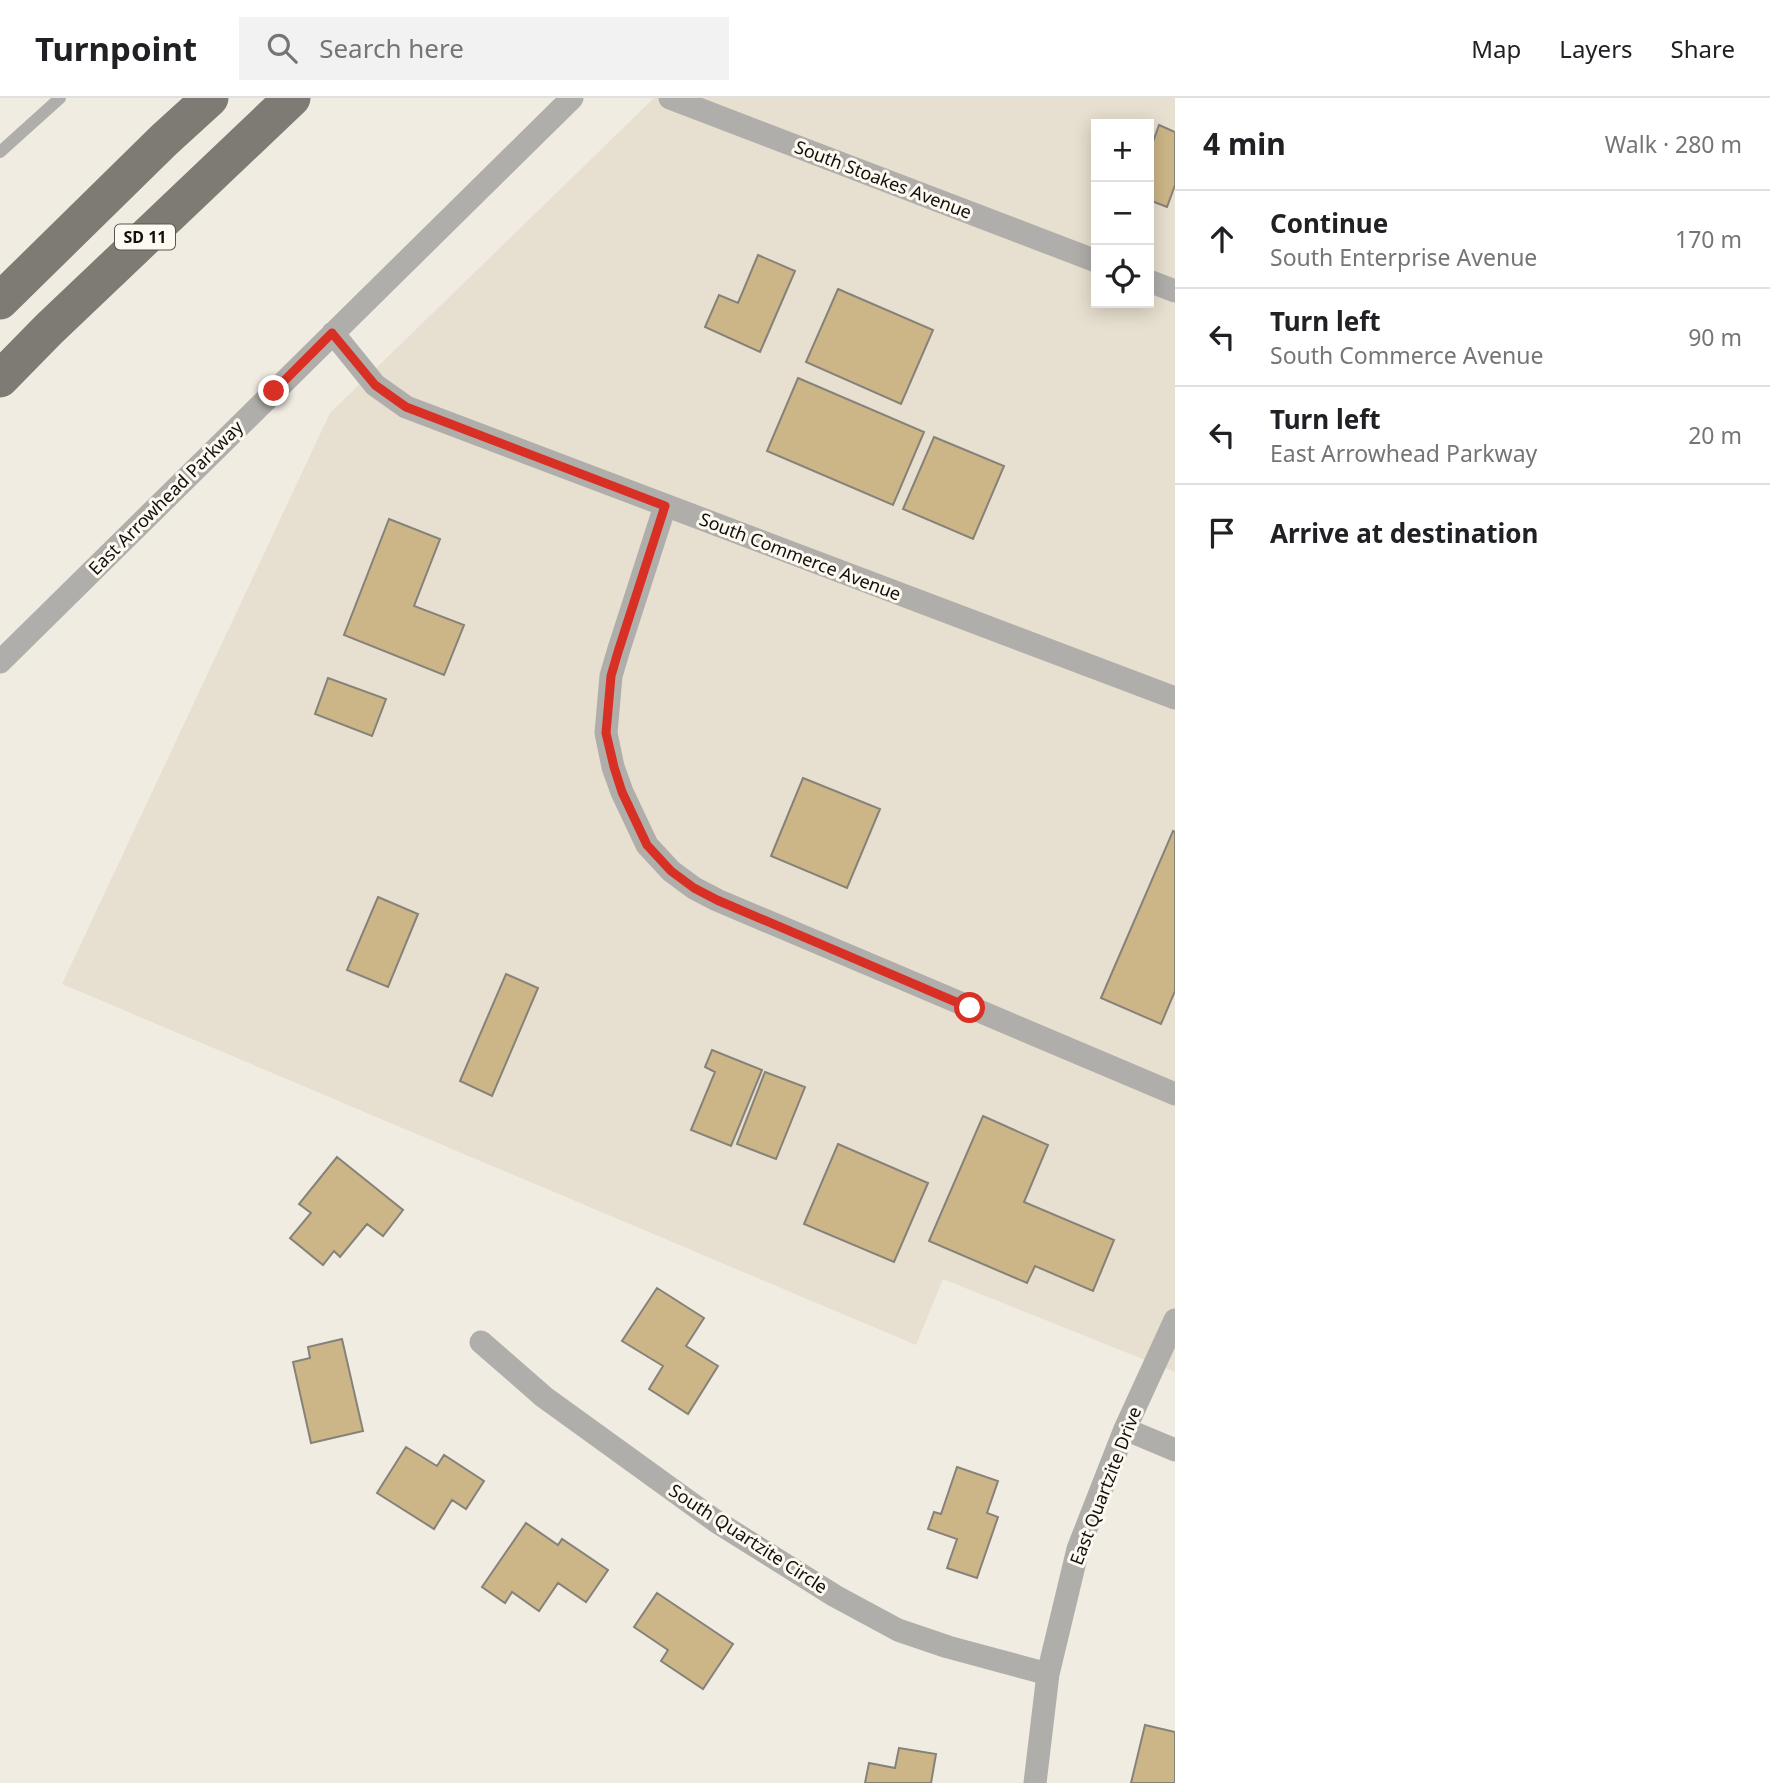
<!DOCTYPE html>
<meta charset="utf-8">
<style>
:root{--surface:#fff;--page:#f2f2f2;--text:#202124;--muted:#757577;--line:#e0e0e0}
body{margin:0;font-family:"Noto Sans",sans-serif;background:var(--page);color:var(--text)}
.controls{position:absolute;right:21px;top:21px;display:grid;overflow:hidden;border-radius:0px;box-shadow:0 4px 18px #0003}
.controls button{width:63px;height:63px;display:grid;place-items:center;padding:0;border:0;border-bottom:2px solid var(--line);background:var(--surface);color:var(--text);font:35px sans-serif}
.stop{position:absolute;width:21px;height:21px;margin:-16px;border:5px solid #d93025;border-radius:50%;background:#fff}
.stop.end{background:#d93025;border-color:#fff;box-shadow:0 2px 7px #0008}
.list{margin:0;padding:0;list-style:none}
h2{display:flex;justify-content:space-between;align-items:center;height:91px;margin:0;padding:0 28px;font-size:30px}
h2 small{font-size:23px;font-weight:400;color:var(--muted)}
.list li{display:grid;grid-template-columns:46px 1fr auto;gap:21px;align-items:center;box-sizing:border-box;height:98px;padding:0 28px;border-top:2px solid var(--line)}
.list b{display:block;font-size:26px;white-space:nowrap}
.list p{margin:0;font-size:23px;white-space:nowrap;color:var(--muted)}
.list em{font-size:23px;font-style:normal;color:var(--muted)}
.icon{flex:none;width:38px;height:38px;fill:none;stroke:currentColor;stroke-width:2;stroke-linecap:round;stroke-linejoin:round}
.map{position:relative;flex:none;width:1175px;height:1685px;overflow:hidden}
header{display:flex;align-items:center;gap:42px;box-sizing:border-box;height:98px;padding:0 35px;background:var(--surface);border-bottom:2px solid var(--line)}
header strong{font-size:33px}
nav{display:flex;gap:38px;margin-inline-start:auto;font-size:24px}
.search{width:490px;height:63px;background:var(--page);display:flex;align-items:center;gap:18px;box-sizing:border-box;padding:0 24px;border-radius:0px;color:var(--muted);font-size:26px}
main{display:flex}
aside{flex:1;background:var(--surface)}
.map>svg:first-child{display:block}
.built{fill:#e7dfcf;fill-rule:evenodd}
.building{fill:#ccb688;stroke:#86827a;stroke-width:2}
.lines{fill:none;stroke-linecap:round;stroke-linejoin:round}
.service{stroke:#b0aeaa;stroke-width:12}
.minor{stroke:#b0aeaa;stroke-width:23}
.primary{stroke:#7e7b74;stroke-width:37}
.route{stroke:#d93025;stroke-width:9}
.labels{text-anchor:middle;stroke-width:6;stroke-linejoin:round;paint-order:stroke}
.shield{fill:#fdf9f0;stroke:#585651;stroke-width:2}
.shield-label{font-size:16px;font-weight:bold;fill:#11100d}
.street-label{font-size:18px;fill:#11100d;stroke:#fdf9f0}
</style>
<header>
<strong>Turnpoint</strong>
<div class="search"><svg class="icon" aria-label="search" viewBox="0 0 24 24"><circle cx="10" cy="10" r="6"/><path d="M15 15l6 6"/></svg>Search here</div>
<nav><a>Map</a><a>Layers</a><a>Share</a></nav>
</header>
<main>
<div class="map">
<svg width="1175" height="1685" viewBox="0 0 1175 1685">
<rect width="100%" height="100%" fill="#f0ece2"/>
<path class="built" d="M654 0H1175V1274L943 1181 916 1247 62 886 330 315ZM1096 26H1149V205H1096Z"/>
<path class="building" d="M1159 27 1175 34V87L1167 109 1149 102V55Z
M758 157 795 173 760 254 705 229 719 197 738 205Z
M838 191 933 232 901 306 806 264Z
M798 280 924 334 893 407 767 353Z
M934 339 1004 368 973 441 903 411Z
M389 421 440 441 414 508 464 527 444 577 344 537Z
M328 580 386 601 372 638 315 616Z
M803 680 880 711 847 790 771 758Z
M1173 733 1175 734V893L1161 926 1101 900Z
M378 799 418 816 388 889 347 872Z
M506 876 538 890 492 998 460 983Z
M712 952 762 972 731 1048 691 1032 715 974 705 969Z
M765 974 805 989 776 1061 737 1046Z
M983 1018 1048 1047 1024 1104 1114 1142 1093 1193 1035 1168 1027 1185 929 1143Z
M838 1046 928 1085 894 1164 804 1126Z
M337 1059 403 1112 383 1138 367 1126 340 1159 334 1153 323 1167 290 1140 311 1115 299 1106Z
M657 1190 704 1220 686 1248 718 1268 688 1316 649 1291 663 1268 622 1243Z
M342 1241 363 1333 311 1345 293 1264 310 1260 308 1249Z
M406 1349 437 1368 444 1357 484 1383 466 1411 452 1402 434 1431 377 1395Z
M957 1369 998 1383 987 1415 998 1419 977 1480 947 1470 957 1441 928 1431 934 1414 941 1416Z
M526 1425 558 1447 562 1441 608 1472 586 1504 558 1485 539 1513 512 1494 505 1505 482 1489Z
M657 1495 733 1546 703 1591 661 1563 668 1552 634 1529Z
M1145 1627 1175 1634V1685H1131Z
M899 1650 936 1656 931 1685H865L869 1665 895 1670Z"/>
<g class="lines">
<path class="service" d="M0 54 60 0"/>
<path class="minor" d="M670 0 1096 163
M1149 183 1175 193
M333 235 375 287 406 309 1175 600
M665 408 618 554 611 578 606 635 613 669 622 694 647 747 671 773 694 790 717 802 1175 996
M0 564 572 0
M481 1244 544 1299 717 1424 835 1498 898 1532 948 1549 1048 1576
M1125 1331 1175 1352
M1035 1685 1048 1576 1078 1451 1125 1331 1175 1222"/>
<path class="primary" d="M0 203 164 42 210 0
M0 281 49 231 292 0"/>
</g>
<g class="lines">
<path class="route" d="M274 293 332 235 375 287 406 309 665 408 618 554 611 578 606 635 614 669 622 694 647 747 671 773 694 790 717 802 970 910"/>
</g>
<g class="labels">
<rect class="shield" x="115" y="126.5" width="60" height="25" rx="5"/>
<g class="shield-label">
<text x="145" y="145">SD 11</text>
</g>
<g class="street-label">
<text transform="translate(883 82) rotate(21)" y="6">South Stoakes Avenue</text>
<text transform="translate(166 400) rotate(-45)" y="6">East Arrowhead Parkway</text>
<text transform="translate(800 459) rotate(21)" y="6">South Commerce Avenue</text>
<text transform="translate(1106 1388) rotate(-69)" y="6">East Quartzite Drive</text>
<text transform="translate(748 1441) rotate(33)" y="6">South Quartzite Circle</text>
</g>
</g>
</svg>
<div class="controls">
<button>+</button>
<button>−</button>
<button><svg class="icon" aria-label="locate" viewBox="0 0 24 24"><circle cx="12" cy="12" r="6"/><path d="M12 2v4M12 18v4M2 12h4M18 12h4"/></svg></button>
</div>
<div class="stop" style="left:970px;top:910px"></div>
<div class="stop end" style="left:274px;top:293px"></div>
</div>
<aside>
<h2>4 min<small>Walk · 280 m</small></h2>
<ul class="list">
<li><svg class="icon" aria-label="ahead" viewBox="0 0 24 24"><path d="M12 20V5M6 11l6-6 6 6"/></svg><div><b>Continue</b><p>South Enterprise Avenue</p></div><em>170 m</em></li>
<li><svg class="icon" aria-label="left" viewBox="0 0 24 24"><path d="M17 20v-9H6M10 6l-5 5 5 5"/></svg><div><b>Turn left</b><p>South Commerce Avenue</p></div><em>90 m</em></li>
<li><svg class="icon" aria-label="left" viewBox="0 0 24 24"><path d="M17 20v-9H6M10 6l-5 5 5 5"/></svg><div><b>Turn left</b><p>East Arrowhead Parkway</p></div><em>20 m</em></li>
<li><svg class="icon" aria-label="arrive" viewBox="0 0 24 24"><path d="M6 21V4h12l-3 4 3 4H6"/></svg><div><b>Arrive at destination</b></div></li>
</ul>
</aside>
</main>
